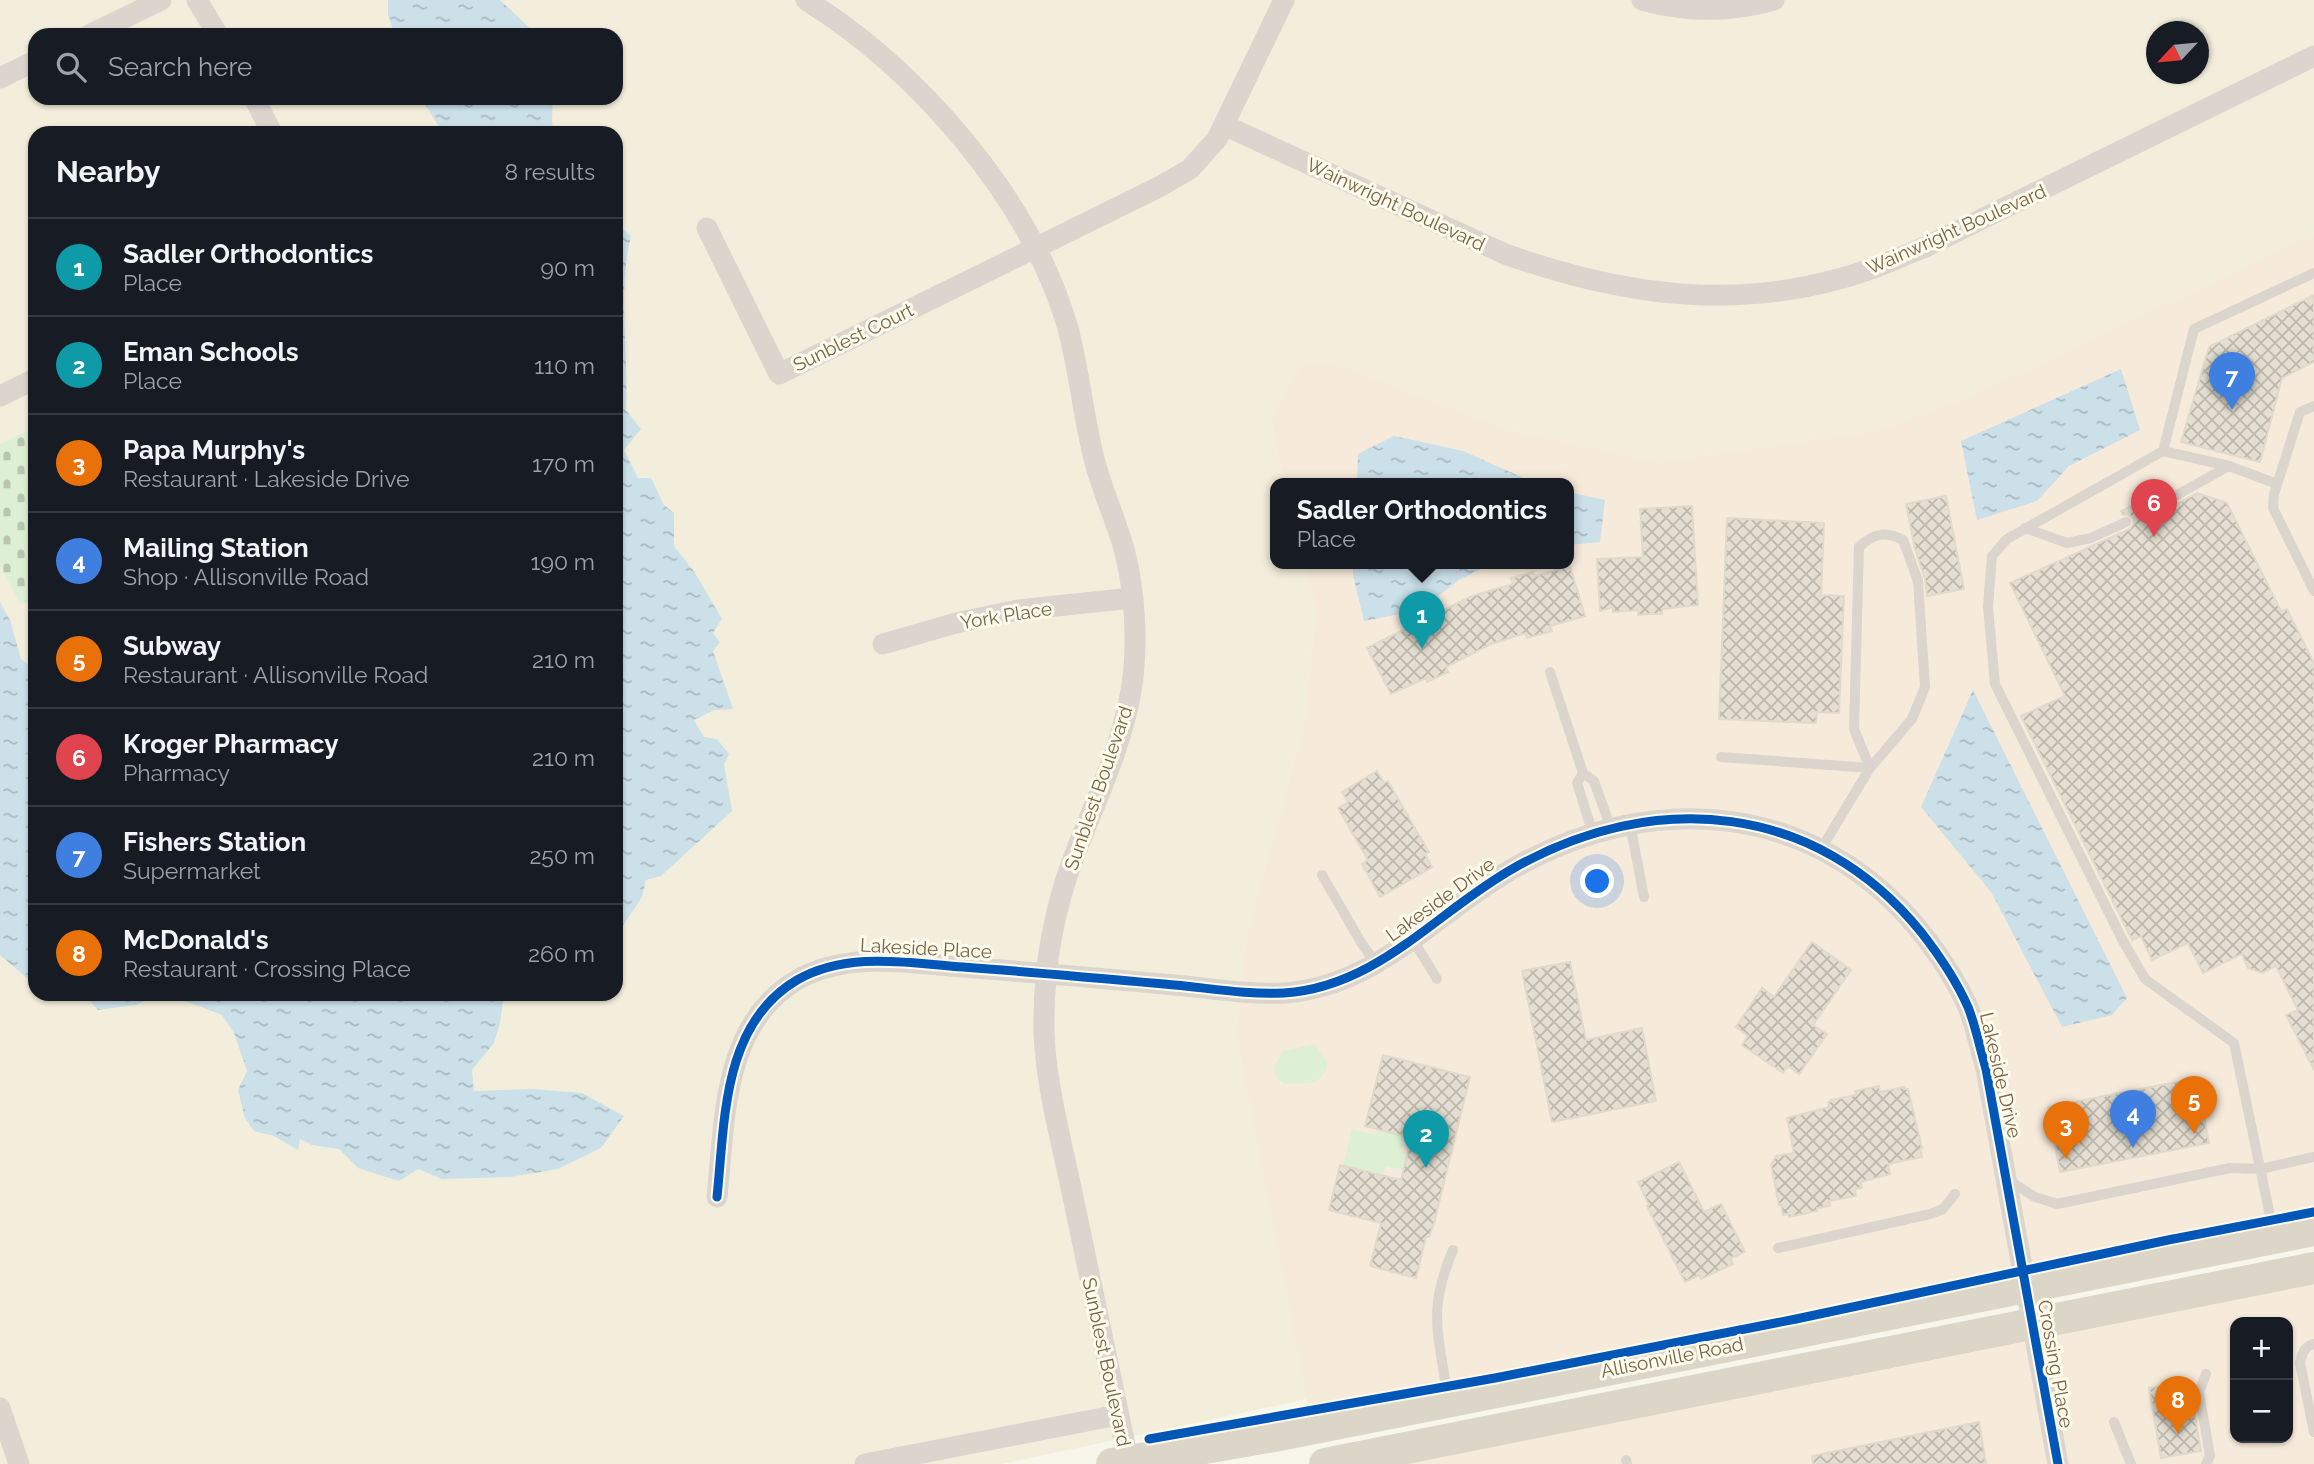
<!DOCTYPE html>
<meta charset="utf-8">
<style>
:root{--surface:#171b24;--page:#20242c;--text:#f1f3f6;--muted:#9ea1a6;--line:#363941;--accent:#1a73e8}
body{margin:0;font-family:Raleway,sans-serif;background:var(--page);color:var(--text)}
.controls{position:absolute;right:21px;bottom:21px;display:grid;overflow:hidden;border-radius:14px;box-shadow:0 2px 5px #0004}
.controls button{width:63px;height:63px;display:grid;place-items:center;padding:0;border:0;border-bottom:2px solid var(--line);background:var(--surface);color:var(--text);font:35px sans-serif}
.compass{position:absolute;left:2146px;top:21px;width:63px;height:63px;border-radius:50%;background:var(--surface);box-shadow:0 2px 5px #0004;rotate:244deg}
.you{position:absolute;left:1598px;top:882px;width:24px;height:24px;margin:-18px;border:5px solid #fff;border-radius:50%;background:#1a73e8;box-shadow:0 0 0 10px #1a73e833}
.badge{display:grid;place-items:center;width:46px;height:46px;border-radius:50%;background:var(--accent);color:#fff;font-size:23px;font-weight:700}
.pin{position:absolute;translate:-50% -58px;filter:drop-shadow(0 2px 4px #0008)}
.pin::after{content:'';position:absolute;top:37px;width:24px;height:21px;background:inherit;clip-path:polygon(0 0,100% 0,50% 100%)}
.popup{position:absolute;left:1270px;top:478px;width:304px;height:91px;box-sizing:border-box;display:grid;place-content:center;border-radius:14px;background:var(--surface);filter:drop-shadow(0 2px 5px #0005);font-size:23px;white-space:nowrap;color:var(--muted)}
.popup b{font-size:26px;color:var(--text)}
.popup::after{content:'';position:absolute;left:50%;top:100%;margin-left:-14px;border:14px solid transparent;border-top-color:var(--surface)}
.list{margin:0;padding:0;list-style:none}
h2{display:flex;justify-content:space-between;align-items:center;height:91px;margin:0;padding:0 28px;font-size:30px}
h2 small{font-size:23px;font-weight:400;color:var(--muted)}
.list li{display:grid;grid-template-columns:46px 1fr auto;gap:21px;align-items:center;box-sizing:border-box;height:98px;padding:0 28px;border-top:2px solid var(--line)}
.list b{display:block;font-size:26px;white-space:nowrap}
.list p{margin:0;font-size:23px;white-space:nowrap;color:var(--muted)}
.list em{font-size:23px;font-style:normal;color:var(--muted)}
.icon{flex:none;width:38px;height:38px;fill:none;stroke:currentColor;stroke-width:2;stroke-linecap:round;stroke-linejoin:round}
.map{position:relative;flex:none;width:2314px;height:1464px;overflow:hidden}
.search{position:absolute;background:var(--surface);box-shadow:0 2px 5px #0004;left:28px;top:28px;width:595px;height:77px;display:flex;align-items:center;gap:18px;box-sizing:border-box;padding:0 24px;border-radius:21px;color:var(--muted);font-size:26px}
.panel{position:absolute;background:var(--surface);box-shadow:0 2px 5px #0004;left:28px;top:126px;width:595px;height:875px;border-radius:21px}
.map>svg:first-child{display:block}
.residential{fill:#f3eedb;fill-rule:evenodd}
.commercial{fill:#f6eadb;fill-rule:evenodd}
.cemetery{fill:url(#cemetery-stones)}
.park{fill:#def0d4}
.water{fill:url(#water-ripples)}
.building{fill:url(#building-cross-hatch);stroke:#e1dacc;stroke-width:2}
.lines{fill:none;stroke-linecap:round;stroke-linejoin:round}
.service{stroke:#dbd5cd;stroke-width:10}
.minor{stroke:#dbd5cd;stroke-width:21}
.primary{stroke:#dbd6c7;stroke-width:32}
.cycleway-casing{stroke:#fffbec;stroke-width:13}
.cycleway{stroke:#0057b8;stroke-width:9}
.labels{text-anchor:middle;stroke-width:6;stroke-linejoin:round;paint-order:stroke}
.street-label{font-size:19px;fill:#786348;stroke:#fffbec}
</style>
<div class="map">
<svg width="2314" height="1464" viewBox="0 0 2314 1464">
<defs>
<pattern id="cemetery-stones" width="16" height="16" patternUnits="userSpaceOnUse" patternTransform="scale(1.75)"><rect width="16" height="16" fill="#def0d4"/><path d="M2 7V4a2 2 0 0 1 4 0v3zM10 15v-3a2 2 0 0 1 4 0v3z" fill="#b9c6ae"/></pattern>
<pattern id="water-ripples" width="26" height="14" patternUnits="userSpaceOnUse" patternTransform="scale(1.75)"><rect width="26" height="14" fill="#cbe0e9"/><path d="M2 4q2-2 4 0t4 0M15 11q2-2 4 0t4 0" fill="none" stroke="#aab9bf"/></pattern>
<pattern id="building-cross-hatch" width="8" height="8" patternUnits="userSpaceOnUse" patternTransform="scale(1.75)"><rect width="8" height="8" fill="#e4dfd2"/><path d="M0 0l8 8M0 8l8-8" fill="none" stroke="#beb8ac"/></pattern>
</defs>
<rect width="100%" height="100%" fill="#f7f6eb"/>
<path class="residential" d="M0 0H2314V234L1971 396 1878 430 1662 462 1512 431 1341 366 1271 420 1284 483H1275V563H1304L1316 607 1305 722 1247 934 1236 1035 1307 1399 1002 1464H0ZM2156 32H2198V74H2156ZM35 35H616V98H35ZM35 133H616V994H35Z"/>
<path class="commercial" d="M2314 234V1212L2168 1240 1796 1319 1495 1378 1309 1411 1236 1035 1247 934 1305 722 1316 607 1304 563H1569V483H1284L1271 420 1304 362 1341 366 1512 431 1662 462 1878 430 1971 396Z
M2314 1275V1464H1361ZM2235 1322H2288V1438H2235Z"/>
<path class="cemetery" d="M35 427V598L21 605 0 566V444Z"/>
<path class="park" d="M1314 1044 1327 1063C1324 1088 1305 1082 1284 1084L1276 1077 1274 1067 1283 1051Z
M1352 1129 1376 1135 1378 1130 1405 1136 1401 1151 1408 1153 1404 1170 1386 1166 1382 1179 1343 1166Z"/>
<path class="water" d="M388 0H500L537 35H395L388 15Z
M421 98H553L552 121 554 133H443Z
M616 224 631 236C617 292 629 353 626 410L641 429 624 450 638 478H651L664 505 674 513V546L695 573 722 619 713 633 720 642 713 651 733 709 714 710 694 720 704 737 717 739 729 754 724 764 732 811 661 876 646 880 642 897 616 936Z
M2121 369 2140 430 2069 466 2037 501 1977 520 1961 441Z
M1394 436 1463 451 1535 483H1357L1358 454Z
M1569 492 1605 500 1600 542 1569 545Z
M1353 563H1493L1459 580 1420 610 1364 621 1353 575Z
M0 602 10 620 21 659 35 669V985L0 955Z
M1973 690 2127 998 2112 1015 2062 1027 1991 892 1921 807Z
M74 994H504L500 1023 494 1043 472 1070 474 1091 532 1089 582 1093 624 1116 601 1148 558 1169 510 1177 442 1179 418 1169 399 1181 358 1168 339 1149 312 1145 300 1139 298 1150 274 1136 254 1131 245 1118 238 1090 247 1071 234 1033 222 1015 177 998 154 997 136 1005 98 1010 88 999Z"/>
<path class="building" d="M2314 295V362L2282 378 2260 462 2181 442 2209 347Z
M2197 493 2227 503 2281 611 2287 609 2314 663V1070L2286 1015 2298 1010 2276 966 2262 973 2248 968 2242 954 2203 973 2188 943 2152 960 2141 936 2132 940 2021 716 2065 696 2010 583 2130 529 2134 523 2133 518 2127 514 2123 515 2121 511 2143 501 2144 504 2141 508V514L2149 519Z
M1946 496 1964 589 1927 596 1925 579 1915 549 1906 504Z
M1692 506 1698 605 1662 609V614H1650L1638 615V610L1613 612V607L1600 611 1597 559 1643 557 1640 509Z
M1727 518 1824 523 1821 595 1844 596 1839 713 1817 712 1816 723 1719 719Z
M1570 566 1585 616 1550 626 1552 631 1527 638 1526 633 1491 644 1446 667 1448 672 1427 682 1426 678 1391 694 1367 648 1472 596 1513 584 1511 578 1533 572 1535 576Z
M1377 771 1384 783 1388 781 1412 823 1429 852 1425 854 1432 867 1380 897 1362 864 1368 860 1338 808 1348 802 1342 792Z
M1812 942 1851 970 1813 1025 1827 1034 1799 1074 1788 1066 1783 1073 1742 1045 1748 1036 1736 1027 1762 988 1774 997Z
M1570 962 1586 1040 1642 1028 1656 1101 1552 1122 1522 971Z
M1383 1055 1470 1077 1434 1223 1429 1237H1426L1416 1278 1370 1266 1381 1223 1329 1210 1340 1165 1401 1180 1411 1138 1365 1126Z
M2197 1078 2209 1143 2060 1172 2048 1107Z
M1879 1086 1880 1092 1904 1087 1905 1089H1908L1922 1148 1920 1149 1922 1157 1888 1164 1890 1174 1861 1182 1862 1188 1855 1189 1856 1196 1829 1201 1830 1206 1817 1208V1211L1789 1217 1788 1214 1783 1215 1781 1205H1779L1771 1165 1776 1156 1794 1153 1787 1118 1829 1107 1828 1103 1831 1100 1856 1095 1855 1091Z
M1679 1162 1704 1212 1721 1204 1745 1252 1731 1258 1733 1264 1701 1279 1699 1275 1685 1282 1647 1206 1649 1205 1638 1182Z
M2178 1383 2182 1406 2193 1403 2201 1451 2161 1458 2149 1388Z
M1979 1422 1986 1464H1813L1812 1456Z"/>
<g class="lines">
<path class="service" d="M2314 406 2300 412 2274 494 2273 508 2314 591
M2163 451 2007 539 1992 556 1988 607 1995 684 2123 941 2145 979 2234 1043 2274 1235
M2277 484 2229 466 2163 451 2194 329 2314 273
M2148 511 2229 466
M2025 528 2067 543 2091 538 2126 522
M1550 672 1583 773
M1721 757 1870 768 1854 729 1859 547C1874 533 1885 531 1903 540L1918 581 1925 687 1912 719 1870 768 1821 849
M1630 824 1644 897
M1593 834 1577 783 1583 773 1594 781 1611 829
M1322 875 1362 944 1377 965
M1413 940 1437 979
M2007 1179 2035 1197 2057 1204 2230 1168 2260 1169 2314 1157
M1778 1248 1930 1214 1943 1209 1955 1194
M2314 1344C2304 1346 2302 1354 2300 1363L2314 1432
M2206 1374 2199 1392 2210 1456 2206 1464
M1446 1386C1437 1329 1429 1306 1453 1250
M2114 1422 2131 1464
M1626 1460 1627 1464"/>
<path class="minor" d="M197 0 218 35
M806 0C918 70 1029 197 1067 325 1080 371 1083 419 1096 466 1104 494 1116 521 1124 549 1135 591 1138 642 1132 685 1123 745 1095 802 1073 859 1053 913 1043 974 1044 1032 1046 1087 1062 1143 1073 1197 1091 1286 1110 1375 1129 1464
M1642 0C1686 12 1730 13 1774 0
M89 35 161 0
M0 78 35 61
M254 98 272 133
M1226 126 1505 254C1629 298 1748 313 1874 268 1891 262 1907 254 1923 248L2314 56
M707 228 779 374 1159 187 1190 169 1217 139 1284 0
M0 396 35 379
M883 644 956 623 1018 610 1132 598
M717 1197C725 1121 722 1024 797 980 848 951 908 963 963 967 1030 972 1097 978 1164 984 1204 987 1244 995 1284 993 1378 987 1437 911 1514 868 1655 788 1817 803 1921 932 1939 955 1956 980 1968 1007 1976 1027 1980 1049 1986 1069L2058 1464
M0 1408 19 1464
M865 1464 1118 1415"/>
<path class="primary" d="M1112 1464 1274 1436 2314 1230
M1325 1464 2314 1268"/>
<g class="cycleway-casing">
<path id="cycleway" d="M717 1197C725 1121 722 1024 797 980 848 951 908 963 963 967 1030 972 1097 978 1164 984 1204 987 1244 995 1284 993 1378 987 1437 911 1514 868 1655 788 1817 803 1921 932 1939 955 1956 980 1968 1007 1976 1027 1980 1049 1986 1069L2058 1464
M1149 1439 1495 1378 1796 1319 2168 1240 2314 1212"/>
</g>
<use href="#cycleway" class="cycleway"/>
</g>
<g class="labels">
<g class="street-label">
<text transform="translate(1396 204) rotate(25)" y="7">Wainwright Boulevard</text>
<text transform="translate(1956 229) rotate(-24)" y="7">Wainwright Boulevard</text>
<text transform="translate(853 337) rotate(-26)" y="7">Sunblest Court</text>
<text transform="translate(1006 615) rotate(-9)" y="7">York Place</text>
<text transform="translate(1098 788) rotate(-71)" y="7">Sunblest Boulevard</text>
<text transform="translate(1440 899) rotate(-36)" y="7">Lakeside Drive</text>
<text transform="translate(926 948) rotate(3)" y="7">Lakeside Place</text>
<text transform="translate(2001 1075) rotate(77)" y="7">Lakeside Drive</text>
<text transform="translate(1672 1357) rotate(-11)" y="7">Allisonville Road</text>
<text transform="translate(1107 1362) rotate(78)" y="7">Sunblest Boulevard</text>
<text transform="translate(2056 1364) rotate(80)" y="7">Crossing Place</text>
</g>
</g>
</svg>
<div class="controls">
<button>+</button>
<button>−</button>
</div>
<svg class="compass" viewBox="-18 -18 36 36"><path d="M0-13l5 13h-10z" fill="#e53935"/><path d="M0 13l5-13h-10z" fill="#9ea1a6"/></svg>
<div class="you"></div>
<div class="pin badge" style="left:1422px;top:649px;background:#0f9aa8">1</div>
<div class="popup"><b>Sadler Orthodontics</b>Place</div>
<div class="pin badge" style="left:1426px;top:1168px;background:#0f9aa8">2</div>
<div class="pin badge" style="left:2066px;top:1159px;background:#e8710a">3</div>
<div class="pin badge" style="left:2133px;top:1148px;background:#3f7fe0">4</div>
<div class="pin badge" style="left:2194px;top:1134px;background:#e8710a">5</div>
<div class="pin badge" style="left:2154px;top:537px;background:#e0444e">6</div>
<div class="pin badge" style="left:2232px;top:410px;background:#3f7fe0">7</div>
<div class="pin badge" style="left:2178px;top:1434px;background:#e8710a">8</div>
<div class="search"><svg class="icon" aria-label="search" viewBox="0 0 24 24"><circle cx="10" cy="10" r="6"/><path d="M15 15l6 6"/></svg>Search here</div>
<section class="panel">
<h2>Nearby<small>8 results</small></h2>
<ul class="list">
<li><span class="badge" style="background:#0f9aa8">1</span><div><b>Sadler Orthodontics</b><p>Place</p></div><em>90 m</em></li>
<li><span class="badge" style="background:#0f9aa8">2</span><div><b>Eman Schools</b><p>Place</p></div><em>110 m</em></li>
<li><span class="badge" style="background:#e8710a">3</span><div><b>Papa Murphy's</b><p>Restaurant · Lakeside Drive</p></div><em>170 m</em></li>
<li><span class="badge" style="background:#3f7fe0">4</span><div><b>Mailing Station</b><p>Shop · Allisonville Road</p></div><em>190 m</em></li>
<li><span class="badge" style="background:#e8710a">5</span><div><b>Subway</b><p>Restaurant · Allisonville Road</p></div><em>210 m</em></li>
<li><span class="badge" style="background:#e0444e">6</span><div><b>Kroger Pharmacy</b><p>Pharmacy</p></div><em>210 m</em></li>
<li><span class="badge" style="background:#3f7fe0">7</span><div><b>Fishers Station</b><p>Supermarket</p></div><em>250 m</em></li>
<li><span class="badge" style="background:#e8710a">8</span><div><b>McDonald's</b><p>Restaurant · Crossing Place</p></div><em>260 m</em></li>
</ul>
</section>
</div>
